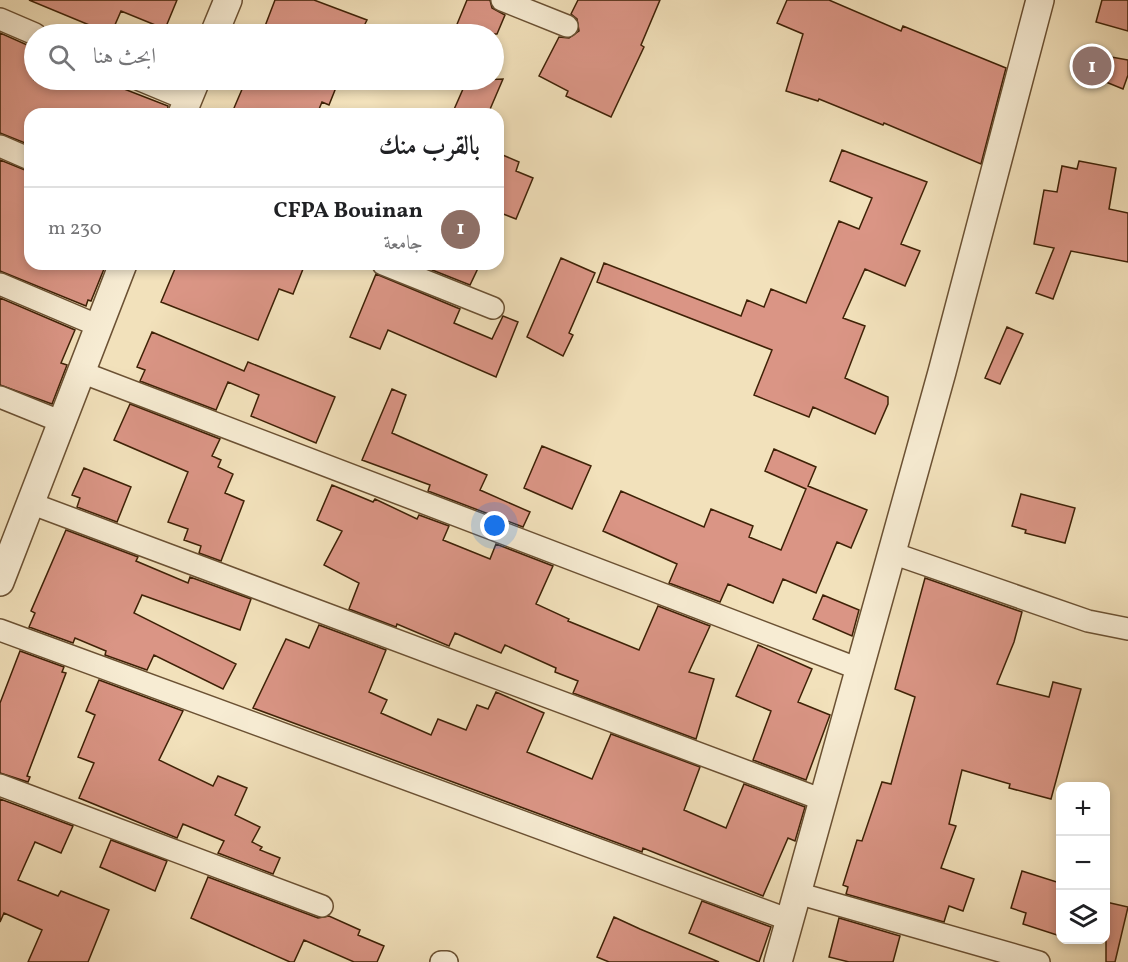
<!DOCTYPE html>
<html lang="ar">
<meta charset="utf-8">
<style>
:root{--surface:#fff;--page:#f2f2f2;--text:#202124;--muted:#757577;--line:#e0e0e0;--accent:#111827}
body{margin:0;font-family:Vollkorn,Amiri,serif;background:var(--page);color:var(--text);direction:rtl}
.controls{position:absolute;right:18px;bottom:18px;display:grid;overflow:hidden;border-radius:12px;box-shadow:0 3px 9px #0003}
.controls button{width:54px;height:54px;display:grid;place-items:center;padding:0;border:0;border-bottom:2px solid var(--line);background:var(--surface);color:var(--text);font:30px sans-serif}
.you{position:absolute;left:495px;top:526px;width:21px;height:21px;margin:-15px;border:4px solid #fff;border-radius:50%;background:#1a73e8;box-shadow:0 0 0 9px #1a73e833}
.badge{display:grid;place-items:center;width:39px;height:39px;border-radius:50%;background:var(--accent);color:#fff;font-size:20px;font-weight:700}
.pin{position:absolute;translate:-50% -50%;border:3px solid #fff;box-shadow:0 2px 6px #0006}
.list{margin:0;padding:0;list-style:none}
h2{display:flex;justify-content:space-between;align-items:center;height:78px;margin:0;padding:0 24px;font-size:26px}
h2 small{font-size:20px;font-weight:400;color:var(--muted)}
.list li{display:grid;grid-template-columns:39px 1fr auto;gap:18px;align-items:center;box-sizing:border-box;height:84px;padding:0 24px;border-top:2px solid var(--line)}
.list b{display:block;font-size:22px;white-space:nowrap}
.list p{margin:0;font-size:20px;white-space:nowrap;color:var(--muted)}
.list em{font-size:20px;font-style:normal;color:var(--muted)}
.icon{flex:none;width:33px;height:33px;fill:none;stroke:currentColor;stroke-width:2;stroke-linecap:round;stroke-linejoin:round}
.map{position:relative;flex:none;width:1128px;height:962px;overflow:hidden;direction:ltr}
.search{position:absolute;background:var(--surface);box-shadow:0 3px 9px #0003;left:24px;top:24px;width:480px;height:66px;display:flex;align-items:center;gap:15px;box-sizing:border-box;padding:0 21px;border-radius:33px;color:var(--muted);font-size:22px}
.panel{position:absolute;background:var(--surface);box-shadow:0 3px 9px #0003;left:24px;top:108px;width:480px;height:162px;border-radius:18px;direction:rtl}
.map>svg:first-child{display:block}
.building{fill:#da9585;stroke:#3e2106;stroke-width:1.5}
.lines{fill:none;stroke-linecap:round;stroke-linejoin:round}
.minor-casing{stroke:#6b5133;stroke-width:24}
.tertiary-casing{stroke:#6b5133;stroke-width:30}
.minor{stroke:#f7ecd3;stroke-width:21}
.tertiary{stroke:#f7ecd3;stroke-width:27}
</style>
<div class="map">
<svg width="1128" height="962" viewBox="0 0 1128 962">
<rect width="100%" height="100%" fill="#f2e1bb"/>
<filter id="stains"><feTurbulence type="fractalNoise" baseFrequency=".00333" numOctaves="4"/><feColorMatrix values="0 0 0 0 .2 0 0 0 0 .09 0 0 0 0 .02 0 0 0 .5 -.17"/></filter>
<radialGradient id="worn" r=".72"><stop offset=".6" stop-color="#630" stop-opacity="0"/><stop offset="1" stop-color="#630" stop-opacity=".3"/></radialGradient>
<path class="building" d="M29 0H177L165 29 121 11 111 34Z
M275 0H314L367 20 360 34H262Z
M467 0H490L492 8 505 15 497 34H453Z
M578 0H660L641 45 644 47 611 117 566 96 568 91 539 76 559 37 569 38 579 31 577 19 571 14Z
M787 0H829L901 31 903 26 1006 68 981 164 884 123 883 125 819 99 818 101 786 91 803 34 777 23Z
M1102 0H1128V31L1096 22Z
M0 33 34 48V80H101L168 106 167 114H30V145L0 133Z
M1078 51 1128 60V75L1123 89 1074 69Z
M503 79 488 114H452L467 80 479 85 482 80Z
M246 80H339L329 105 322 102 317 114H247L234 108Z
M842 150 927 182 901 244 920 251 905 286 865 269 843 318 865 326 845 378 888 397V404L875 434 813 407 809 417 754 395 772 350 597 282 604 263 741 316 747 300 764 307 771 289 806 303 839 221 859 229 872 198 830 181Z
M498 153 519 162 516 171 533 178 516 219 498 212Z
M0 160 30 172V264H106L91 301 88 300 86 306 0 271Z
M1079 161 1116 168 1109 209 1128 213V262L1071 251 1053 299 1036 293 1054 248 1034 244 1044 190 1057 192 1062 166 1077 169Z
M561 258 595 273 569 333 573 335 563 356 527 337Z
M177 264H305L293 294 279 289 258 340 161 302Z
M417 264H480L470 285Z
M376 274 460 309 454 323 492 339 503 316 518 322 496 377 388 330 380 349 350 337Z
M0 298 75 330 61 363 67 365 52 404 0 385Z
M1007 327 1023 334 1000 384 985 378Z
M152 332 244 371 248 362 335 397 316 443 251 416 259 395 228 382 216 410 140 381 145 370 137 367Z
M392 389 406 395 392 433 487 475 480 490 530 512 523 527 428 491 430 485 362 460Z
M130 404 220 439 212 456 221 460 218 467 233 474 225 493 244 501 221 561 199 553 201 546 184 540 188 529 168 522 188 472 114 440Z
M542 446 591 466 572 509 524 488Z
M774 449 816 467 808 486 867 510 851 548 837 542 816 593 783 579 773 603 728 584 720 602 669 583 677 564 603 531 621 491 704 527 711 509 753 526 749 537 781 550 806 489 765 471Z
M84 468 131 487 117 522 77 507 80 498 72 495Z
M332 485 373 502 375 499 417 519 419 515 449 526 443 540 490 559 496 544 553 566 536 604 569 619 568 621 639 650 658 606 710 626 689 672 714 679 696 739 573 693 578 681 555 672 556 668 505 645 501 653 455 633 449 646 397 624 396 627 349 609 359 583 324 565 342 531 317 520Z
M1021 494 1075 508 1065 543 1025 533 1026 530 1012 526Z
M66 530 138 557 136 561 188 583 190 577 251 599 240 630 142 595 134 613 236 664 223 689 154 655 147 670 105 655 106 651 75 638 73 643 29 627 35 613 31 611Z
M925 578 1022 612 1014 642 997 684 1049 697 1053 682 1081 689 1051 799 1009 788 1010 784 962 770 949 824 956 826 941 868 974 879 963 911 949 906 944 922 846 894 848 887 843 885 857 840 862 841 882 782 891 784 915 697 895 689Z
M823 595 859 610 852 636 813 619Z
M319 625 386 650 369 692 387 700 381 713 431 735 438 719 466 730 477 705 488 709 496 692 544 713 527 752 592 779 611 734 700 767 684 810 726 828 744 784 805 807 795 841 788 838 763 896 643 848 642 852 253 708 286 639 309 648Z
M758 645 812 669 798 702 830 715 806 780 753 760 771 711 736 696Z
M20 651 64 667 62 672 66 673 27 776 30 777 28 782 0 773V703Z
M99 680 183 711 159 760 213 786 218 776 247 788 235 815 260 827 252 842 262 847 260 850 280 858 273 874 218 853 224 841 183 824 177 838 79 798 94 763 78 757 95 715 86 711Z
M0 799 73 826 61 853 35 842 18 880 58 896 61 891 109 910 88 962H28L42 930 4 913 0 922Z
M111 840 167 861 155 891 100 867Z
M1022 871 1060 883V936L1023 924 1026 913 1011 908Z
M208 877 318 918 329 916 360 930 358 935 384 946 377 962H354L304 940 294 962H290L191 918Z
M702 901 771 927 759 962 689 933Z
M1106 902 1128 907 1115 962H1106Z
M614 917 640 929 719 962H609L597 957Z
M839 918 900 936 893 962H849L829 957Z"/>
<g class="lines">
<g class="minor-casing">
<path id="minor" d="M502 0 567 26
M0 19 35 34
M140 80 188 100
M0 146 30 159
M383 264 493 308
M0 284 99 326
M81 372 859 669
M0 397 62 422
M30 503 823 800
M892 553 1088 621 1128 629
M0 630 790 920
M0 785 322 906
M797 893 1039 962
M441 962H447"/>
</g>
<g class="tertiary-casing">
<path id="tertiary" d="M214 34 228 0
M182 114 196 80
M0 582 123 264
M778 962 942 372 1040 0"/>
</g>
<use href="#minor" class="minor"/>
<use href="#tertiary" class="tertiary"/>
</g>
<rect width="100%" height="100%" filter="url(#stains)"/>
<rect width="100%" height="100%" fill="url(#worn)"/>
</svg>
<div class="controls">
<button>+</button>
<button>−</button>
<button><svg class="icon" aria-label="layers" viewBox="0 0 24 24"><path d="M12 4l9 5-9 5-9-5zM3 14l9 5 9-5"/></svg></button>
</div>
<div class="you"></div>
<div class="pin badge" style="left:1092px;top:66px;background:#8d6e63">1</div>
<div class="search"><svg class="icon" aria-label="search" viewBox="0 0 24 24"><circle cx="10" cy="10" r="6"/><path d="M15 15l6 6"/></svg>ابحث هنا</div>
<section class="panel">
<h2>بالقرب منك<small></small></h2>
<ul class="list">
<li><span class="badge" style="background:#8d6e63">1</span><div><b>CFPA Bouinan</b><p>جامعة</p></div><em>230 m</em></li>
</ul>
</section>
</div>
